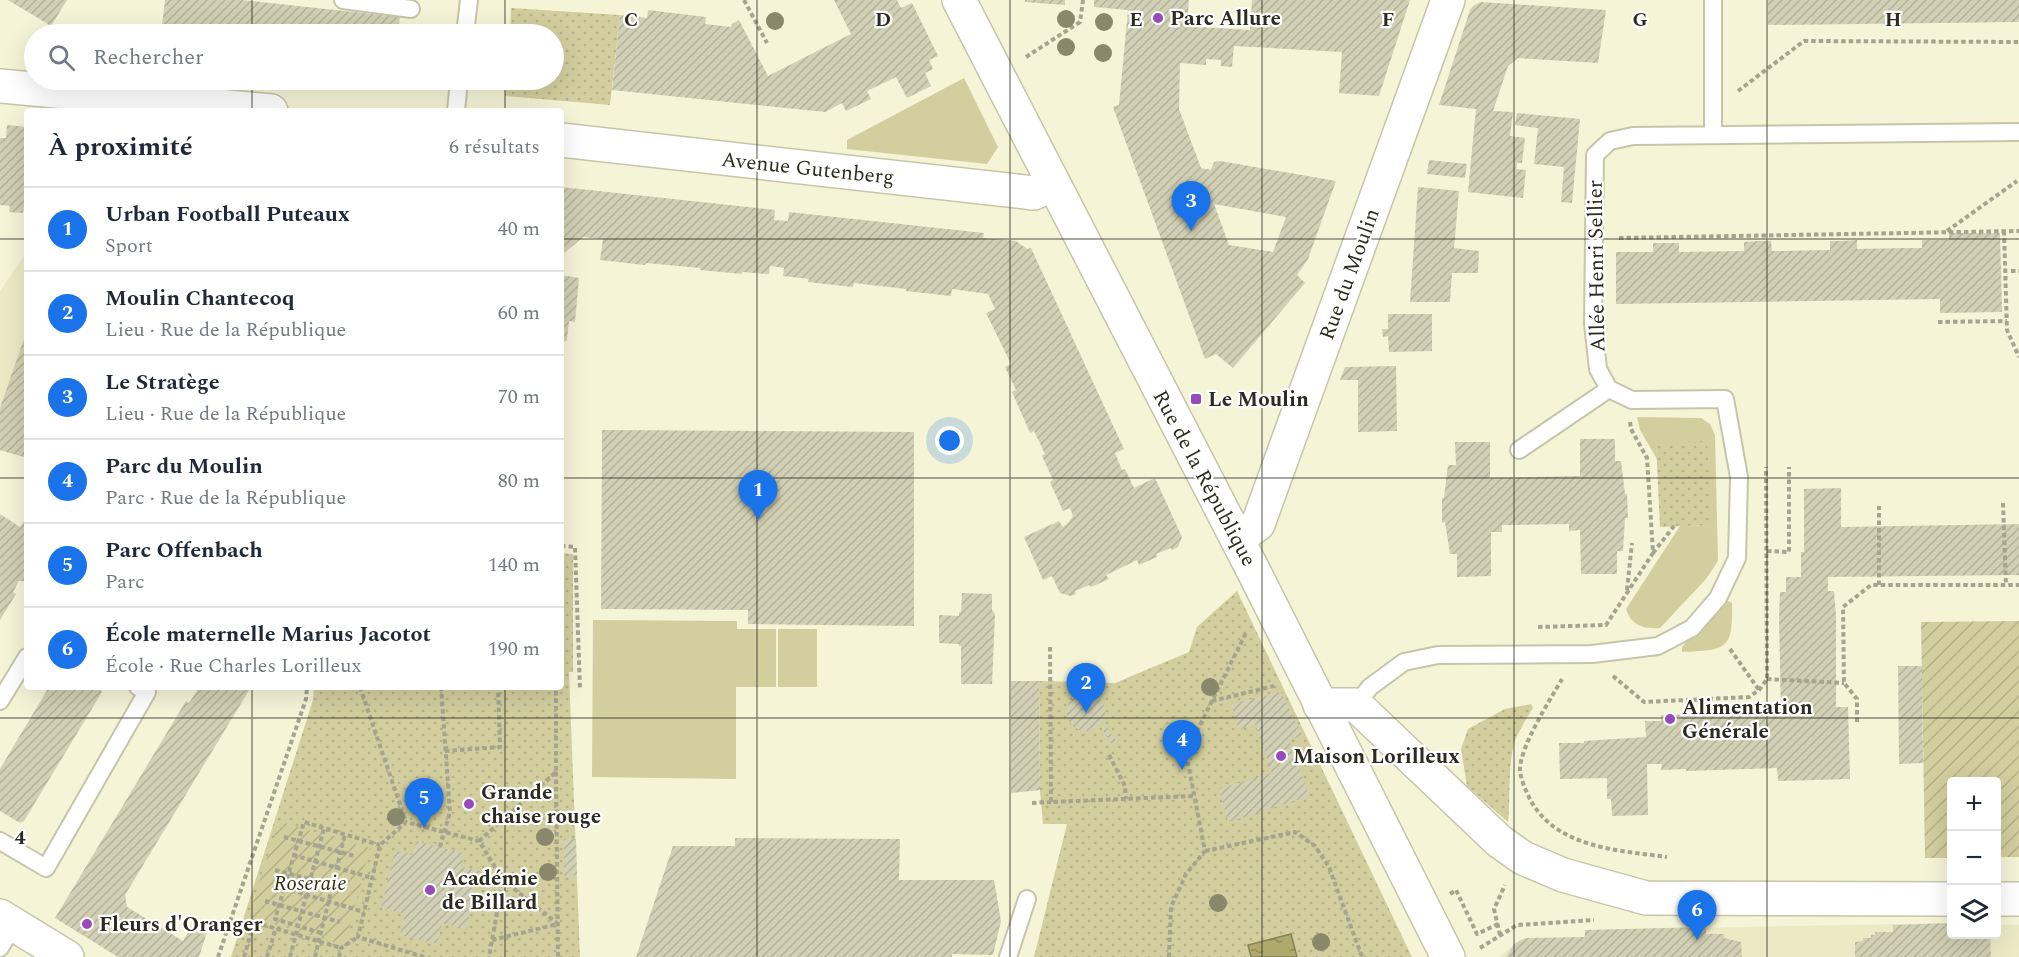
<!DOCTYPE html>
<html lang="fr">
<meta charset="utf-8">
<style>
:root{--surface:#fff;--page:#f6f6f7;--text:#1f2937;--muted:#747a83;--line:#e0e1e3;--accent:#1a73e8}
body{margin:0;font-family:Spectral,serif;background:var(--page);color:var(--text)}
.controls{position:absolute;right:18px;bottom:18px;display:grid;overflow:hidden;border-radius:6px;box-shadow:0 6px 24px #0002}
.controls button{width:54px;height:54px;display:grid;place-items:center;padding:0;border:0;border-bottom:2px solid var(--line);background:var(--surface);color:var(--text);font:30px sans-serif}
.you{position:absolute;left:950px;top:441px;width:21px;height:21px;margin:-15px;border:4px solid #fff;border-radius:50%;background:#1a73e8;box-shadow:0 0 0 9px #1a73e833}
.badge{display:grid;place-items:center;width:39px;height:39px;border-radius:50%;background:var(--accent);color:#fff;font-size:20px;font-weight:700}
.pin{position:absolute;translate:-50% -50px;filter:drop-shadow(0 2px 3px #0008)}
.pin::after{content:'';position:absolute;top:32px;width:21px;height:18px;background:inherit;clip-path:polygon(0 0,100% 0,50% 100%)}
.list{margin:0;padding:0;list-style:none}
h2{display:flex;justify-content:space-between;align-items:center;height:78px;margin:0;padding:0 24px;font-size:26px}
h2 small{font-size:20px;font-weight:400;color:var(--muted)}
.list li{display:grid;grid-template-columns:39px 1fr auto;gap:18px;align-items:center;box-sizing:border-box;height:84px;padding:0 24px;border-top:2px solid var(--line)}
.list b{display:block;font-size:22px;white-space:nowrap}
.list p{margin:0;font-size:20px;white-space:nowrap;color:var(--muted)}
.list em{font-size:20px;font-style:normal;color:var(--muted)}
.icon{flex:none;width:33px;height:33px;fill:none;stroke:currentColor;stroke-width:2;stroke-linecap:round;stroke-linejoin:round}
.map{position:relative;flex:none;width:2019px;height:957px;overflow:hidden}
.search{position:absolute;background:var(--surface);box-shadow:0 6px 24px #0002;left:24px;top:24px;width:540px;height:66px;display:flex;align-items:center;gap:15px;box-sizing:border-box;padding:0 21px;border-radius:33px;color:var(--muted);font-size:22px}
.panel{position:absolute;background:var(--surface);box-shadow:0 6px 24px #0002;left:24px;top:108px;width:540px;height:582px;border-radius:6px}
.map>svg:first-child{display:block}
.built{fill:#eceac5}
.grass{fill:#d2ce9e}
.park{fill:url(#park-dots)}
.garden{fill:url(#garden-furrows)}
.water{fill:url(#water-ripples);stroke:#878455;stroke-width:1.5}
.building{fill:url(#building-hatch);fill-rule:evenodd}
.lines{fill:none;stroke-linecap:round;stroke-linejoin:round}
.lane-casing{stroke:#c7c5a9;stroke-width:20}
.street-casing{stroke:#c7c5a9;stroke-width:36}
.secondary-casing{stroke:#c7c5a9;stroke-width:36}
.path{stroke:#a5a48e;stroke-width:4;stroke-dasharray:4.5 3;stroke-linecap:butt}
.lane{stroke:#fff;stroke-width:16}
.street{stroke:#fff;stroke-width:33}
.secondary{stroke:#fff;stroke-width:33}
.tree{fill:#89886b}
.grid{fill:none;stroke:#2b2b20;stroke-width:1.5;stroke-opacity:0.55}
.poi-dot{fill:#994aba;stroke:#fff;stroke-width:2}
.labels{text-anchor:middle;stroke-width:4.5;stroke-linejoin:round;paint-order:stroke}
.poi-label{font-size:21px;font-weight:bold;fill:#2b2b20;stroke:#fff;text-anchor:start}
.street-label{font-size:21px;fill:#2b2b20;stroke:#fff}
.park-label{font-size:21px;font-style:italic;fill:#312f12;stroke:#fff}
.grid-label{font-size:20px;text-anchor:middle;font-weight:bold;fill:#2b2b20;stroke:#fff;stroke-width:4.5;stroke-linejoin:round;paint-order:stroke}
</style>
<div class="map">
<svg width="2019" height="957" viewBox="0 0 2019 957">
<defs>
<pattern id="park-dots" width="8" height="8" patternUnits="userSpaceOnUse" patternTransform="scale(1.5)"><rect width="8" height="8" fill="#d2ce9e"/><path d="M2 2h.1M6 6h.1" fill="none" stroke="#b4b188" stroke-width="1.8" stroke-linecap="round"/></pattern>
<pattern id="garden-furrows" width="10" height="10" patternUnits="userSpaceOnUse" patternTransform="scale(1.5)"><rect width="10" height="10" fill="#d2ce9e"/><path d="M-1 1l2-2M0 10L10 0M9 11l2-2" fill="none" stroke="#b4b188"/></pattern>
<pattern id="water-ripples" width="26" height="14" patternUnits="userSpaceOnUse" patternTransform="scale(1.5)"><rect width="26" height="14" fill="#afaa6c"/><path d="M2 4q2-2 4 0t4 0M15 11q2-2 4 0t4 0" fill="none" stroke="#8f8b58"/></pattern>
<pattern id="building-hatch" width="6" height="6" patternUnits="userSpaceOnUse" patternTransform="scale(1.5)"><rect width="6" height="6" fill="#d1d0b4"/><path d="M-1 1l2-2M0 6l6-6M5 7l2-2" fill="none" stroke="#b4b39a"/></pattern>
</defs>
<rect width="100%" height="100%" fill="#f5f4d7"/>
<path class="built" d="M27 251V458L0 450V291Z
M1951 923 1952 934H1996L1997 925H2019V957H1500L1514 944 1521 939 1584 937 1585 930Z"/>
<path class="grass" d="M964 78 998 147 987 164 847 149V140Z
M1637 417 1701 418 1710 424 1715 435 1718 561 1706 579 1660 628C1643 629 1632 626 1626 609L1680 526 1710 525 1656 443 1657 459 1640 430Z
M1724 599 1732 603C1733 650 1727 650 1682 652V647Z
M593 620 737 621V629H776V687H736V779L592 777Z
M778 629H817V687H778Z"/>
<path class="park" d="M511 8 620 15 610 105 505 96 506 80H554V34H510Z
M1707 441 1711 525 1660 527 1656 443Z
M561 553 573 554V672H569L580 957H231L313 700 314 687H561Z
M1237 591 1412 957H1034L1067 824H1043L1040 790 1039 681 1115 683 1189 652 1197 627Z
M1531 704 1533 708C1527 718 1519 730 1515 741 1507 767 1511 796 1508 822L1467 786 1461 749 1468 729 1505 709Z"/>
<path class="garden" d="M2019 621V857H1997L1996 782H1952L1951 858H1925L1921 622Z
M278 821 370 848 347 937 341 944 249 917Z"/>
<path class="water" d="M1291 934 1297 957H1251L1248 945Z"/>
<path class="building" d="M8 0H67L51 26Z
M165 0H242L400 17 398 34H161Z
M834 0H897L901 8 912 3 938 56 929 60 933 69 925 73 931 86 907 98 896 77 867 91 871 99 846 111 842 103 825 112 612 90 620 15 647 18 648 10 706 17 705 24 731 27 732 24 739 20 768 76 851 34Z
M1025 0H1065V5L1025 2Z
M1094 0H1189L1187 26 1250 30 1252 0H1410L1379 96 1339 93 1342 52 1234 46 1232 67 1221 66V60L1206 59V65L1180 63 1179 109 1201 168 1211 170 1214 162 1220 161 1336 181 1308 259 1297 275 1305 283 1233 368 1216 354 1205 359 1113 107 1119 105 1128 10 1094 7ZM1214 204 1286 217 1273 252 1229 245Z
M1768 0H2019V22L1768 25Z
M1481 2 1606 10 1598 63 1518 58 1508 66 1493 111 1513 112 1510 136 1525 138 1522 163H1517L1516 169 1526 170 1523 198 1468 192 1476 109 1439 105 1470 10 1473 6Z
M1517 113 1580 119 1572 203 1561 202 1564 167 1534 164 1538 128 1515 125Z
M7 125 27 127V208L24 207 23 213 9 212 10 206 0 205V138H6Z
M1429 160 1467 164 1465 178 1427 174Z
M561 187 775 210 774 220 788 221 789 212 984 233 983 238 1016 241 1027 249 1031 248 1124 449 1115 453 1122 470 1125 469 1134 488 1155 478 1182 537 1178 547 1172 550 1171 548 1156 554 1157 557 1139 565 1137 560 1106 575 1109 579 1091 587 1089 585 1075 591 1076 594 1071 596 1060 593 1052 576 1043 580 1024 537 1059 521 1063 527 1068 523 1073 516 1070 508 1063 511 1050 482 1053 480 1042 456 1045 454 1034 431 1030 433 1012 392 1016 390 1005 367 1011 364 986 313 995 309 988 294 952 289 951 296 906 291V289L854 283 853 287 808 282 809 279 783 276 784 268 770 266 769 274 742 272V274L700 270V268L646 263 645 265 600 260 603 239 583 237 563 254 561 252Z
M1418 187 1459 191 1454 248 1479 251 1478 273H1452L1450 302H1410Z
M1949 233H2000L2002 312 1940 313V299L1616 304V252H1653V243H1679V252L1744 251V242L1758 241H1771L1772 251 1830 250V241H1843L1857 240V249L1904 248H1922V240H1949Z
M561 275 579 278 575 322 569 321 567 340 561 345Z
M1388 314H1432V351L1389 352 1388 336 1383 337 1382 329H1388Z
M27 330V458L0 450V408Z
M1396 366 1397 431 1358 432V380H1340L1345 367Z
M602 430 914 432V626L748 624V610L601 609Z
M1580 439H1615V461H1621L1625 494H1627L1628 518H1625L1623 551H1617V574H1581L1580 530 1569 531V524L1502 525V532H1491V576L1457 577V554H1450L1445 522 1442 523V498H1444L1448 465H1456L1455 442H1490V478L1580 476Z
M1841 488V527L2019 524V575L1828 577V591H1834L1836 616V707H1848L1850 779 1778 781 1777 768 1686 771V769L1661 770 1662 764H1647L1648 815 1612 816 1611 799H1607V778L1560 779 1559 743H1584V741L1646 737 1645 721H1661V715L1781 713 1779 618 1780 592H1786V577H1801V552H1804V489Z
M0 514 20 527 27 517V581H19L13 592 16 594 0 620Z
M962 593 992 594V610L995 614 992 684H961V646H959V644L939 643V615L959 616V612H961Z
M1898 666H1922L1923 763 1899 764Z
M1011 681H1039L1040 790 1011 793Z
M49 687H99L102 692 24 821 20 823 0 811V769Z
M196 687H251L125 895 127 907 183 941 191 927 207 932 199 957H118L55 918 186 701 189 703 197 691Z
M1281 692 1303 736 1289 740 1309 796 1228 822 1219 789 1272 773 1255 724 1239 730 1231 704Z
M1067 712a19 19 0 1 1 38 0a19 19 0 1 1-38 0Z
M1104 723 1116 741 1112 744 1102 729Z
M735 838 900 839 899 880H994L1001 921 993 955 952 954V957H636L673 846H735Z
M564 839H576L577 875 564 876Z
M416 841 464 853 461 867 480 871 466 929 442 923 437 944 400 935 405 914 381 908 395 851 413 855Z
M1952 923V934L1990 936 1991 957H1855V942L1863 941V938H1871V935H1875V932H1893V925Z
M1706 927V934H1724V938L1741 942 1742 957H1506L1514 944 1526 938 1585 937V930Z"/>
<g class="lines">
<g class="lane-casing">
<path id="lane" d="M343 0 411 9
M465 34 469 0
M456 111 459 80
M1713 135V0
M1519 450 1609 389
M0 701 27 657
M1356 705 1370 687 1404 662 1438 655 1592 654 1658 646 1692 628 1718 598 1737 558 1739 477 1725 399 1632 400 1609 389 1598 369 1593 324 1595 155 1610 141 1633 136 2019 132
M0 841 46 868 147 692 138 687
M0 948 14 924
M1008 957 1027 899"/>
</g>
<g class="street-casing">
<path id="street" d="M0 86 271 111
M561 140 1034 193 1053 184
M1237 539 1258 524 1448 0
M1320 705H1356L1499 841 1523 858 1563 875 1646 898 1952 899
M1996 899H2019
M0 916 67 957"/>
</g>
<g class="secondary-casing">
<path id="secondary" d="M959 0 1253 570 1448 957"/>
</g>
<path class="path" d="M744 0 767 43
M490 28 510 33
M1026 57 1080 22 1083 0
M1738 91 1804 41 2019 42
M1947 231 2017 181
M2004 231 2007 330 2019 357
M1619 238 2019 231
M2011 271H2019
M1938 322 2007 321
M2003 503 2006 585
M561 546 575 547 580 689
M1767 551 1789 552V467
M1653 553 1674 526
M1879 585V506
M1627 590 1632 543
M1538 627 1606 625 1653 553 1647 458 1631 429 1630 422
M1050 647 1051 802 1194 796
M1730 649 1759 690
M1613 676 1644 702 1749 697 1759 690 1767 679 1766 467
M1562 679C1550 700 1519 748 1520 771 1521 778 1524 787 1527 793 1551 848 1616 850 1667 857
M1767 679 1844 683
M360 687 406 822
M1212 701 1274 686
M1857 722V699L1844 683 1843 607 1871 585H2019
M445 751 500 747 498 687
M1109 755 1125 786 1126 799
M556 772 558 957
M1032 803 1051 802
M284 837 355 856
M479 841 556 772V687
M440 847 450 812 441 687
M1205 851 1295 832 1315 846 1329 867 1362 957
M293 855 372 878
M275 870 348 889
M284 888 364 912
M1450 894 1456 890 1477 934 1498 924
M265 901 340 922
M321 933 275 919 304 822 380 845
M1500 935 1494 909 1505 885
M492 940 558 924 503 880
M1480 948 1517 925 1594 920
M218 957 306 699 307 687
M244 957 254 922 341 948
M267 957 276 928
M290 957 324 828
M315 957 345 834
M339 957 341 948 358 937
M424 957 358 937 380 845 406 822 479 841 503 880 489 957
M1169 957 1171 907 1186 874 1205 851 1186 753 1247 631"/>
<use href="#lane" class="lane"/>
<use href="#street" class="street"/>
<use href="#secondary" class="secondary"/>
</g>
<g class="tree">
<circle cx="1066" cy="19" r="9"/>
<circle cx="775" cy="21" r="9"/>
<circle cx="1104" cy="22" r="9"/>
<circle cx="1066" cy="47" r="9"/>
<circle cx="1103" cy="53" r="9"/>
<circle cx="1210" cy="687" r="9"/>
<circle cx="396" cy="817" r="9"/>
<circle cx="545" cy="837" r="9"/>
<circle cx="548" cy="872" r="9"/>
<circle cx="1218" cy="903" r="9"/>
<circle cx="1321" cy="942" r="9"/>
</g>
<path class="grid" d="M252 0V34M505 0V34M757 0V957M1010 0V957M1262 0V957M1514 0V957M1767 0V957M252 80V111M505 80V111M0 239H27M561 239H2019M0 478H27M561 478H2019M252 687V957M505 687V957M0 718H2019"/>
<g class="poi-dot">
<circle cx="1158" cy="18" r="6"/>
<rect x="1190" y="393" width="12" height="12" rx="3"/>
<circle cx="1670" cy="719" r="6"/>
<circle cx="1281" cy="756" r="6"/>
<circle cx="469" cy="804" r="6"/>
<circle cx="430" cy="890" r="6"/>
<circle cx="87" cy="924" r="6"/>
</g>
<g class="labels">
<g class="poi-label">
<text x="1170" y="25">Parc Allure</text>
<text x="1208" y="406">Le Moulin</text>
<text x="1682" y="714">Alimentation<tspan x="1682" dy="24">Générale</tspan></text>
<text x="1293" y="763">Maison Lorilleux</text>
<text x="481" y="799">Grande<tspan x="481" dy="24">chaise rouge</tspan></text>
<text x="442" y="885">Académie<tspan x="442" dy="24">de Billard</tspan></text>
<text x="99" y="931">Fleurs d'Oranger</text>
</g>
<g class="street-label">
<text transform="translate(808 168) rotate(6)" y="7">Avenue Gutenberg</text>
<text transform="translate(1596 266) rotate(-91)" y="7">Allée Henri Sellier</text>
<text transform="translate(1349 274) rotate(-70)" y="7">Rue du Moulin</text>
<text transform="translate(1205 478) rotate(62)" y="7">Rue de la République</text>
</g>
<g class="park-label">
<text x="310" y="890">Roseraie</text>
</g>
</g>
<g class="grid-label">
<text x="631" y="26">C</text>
<text x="883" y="26">D</text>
<text x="1136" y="26">E</text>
<text x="1388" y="26">F</text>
<text x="1640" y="26">G</text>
<text x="1893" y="26">H</text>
<text x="20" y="844">4</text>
</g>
</svg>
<div class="controls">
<button>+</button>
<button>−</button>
<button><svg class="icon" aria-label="layers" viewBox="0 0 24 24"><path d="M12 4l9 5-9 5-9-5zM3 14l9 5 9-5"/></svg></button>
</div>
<div class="you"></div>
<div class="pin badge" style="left:758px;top:520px">1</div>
<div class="pin badge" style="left:1086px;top:713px">2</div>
<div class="pin badge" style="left:1191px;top:231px">3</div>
<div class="pin badge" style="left:1182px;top:770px">4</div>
<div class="pin badge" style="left:424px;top:828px">5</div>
<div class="pin badge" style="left:1697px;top:940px">6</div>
<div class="search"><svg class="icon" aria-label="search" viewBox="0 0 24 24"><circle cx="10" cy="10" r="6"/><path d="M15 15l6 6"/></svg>Rechercher</div>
<section class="panel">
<h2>À proximité<small>6 résultats</small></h2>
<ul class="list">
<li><span class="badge">1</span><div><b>Urban Football Puteaux</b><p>Sport</p></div><em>40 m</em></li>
<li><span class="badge">2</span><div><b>Moulin Chantecoq</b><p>Lieu · Rue de la République</p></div><em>60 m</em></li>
<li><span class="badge">3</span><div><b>Le Stratège</b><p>Lieu · Rue de la République</p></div><em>70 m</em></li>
<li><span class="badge">4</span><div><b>Parc du Moulin</b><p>Parc · Rue de la République</p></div><em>80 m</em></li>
<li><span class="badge">5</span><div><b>Parc Offenbach</b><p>Parc</p></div><em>140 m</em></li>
<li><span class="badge">6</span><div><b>École maternelle Marius Jacotot</b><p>École · Rue Charles Lorilleux</p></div><em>190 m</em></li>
</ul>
</section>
</div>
